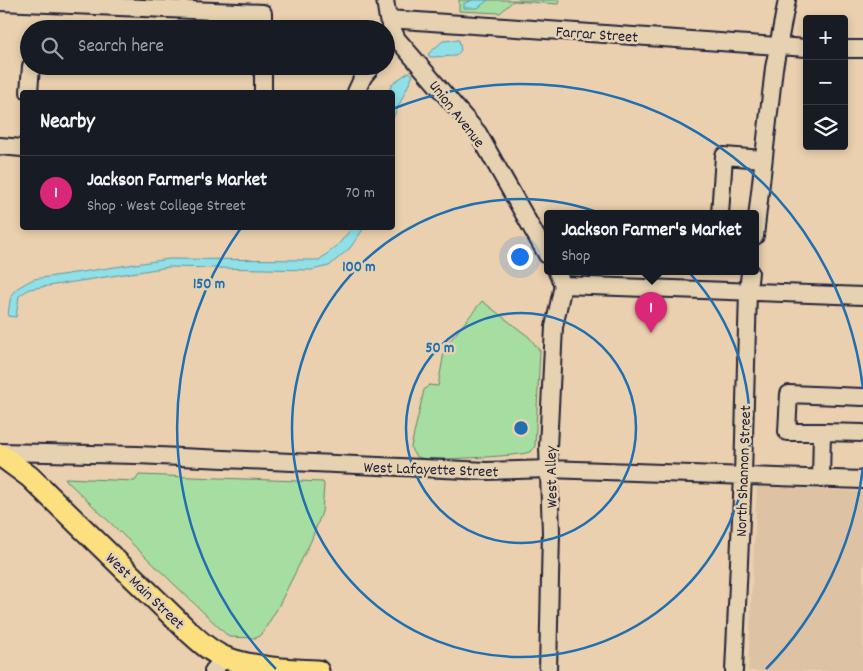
<!DOCTYPE html>
<meta charset="utf-8">
<style>
:root{--surface:#171b24;--page:#20242c;--text:#f1f3f6;--muted:#9ea1a6;--line:#363941;--accent:#db2777}
body{margin:0;font-family:Dekko,sans-serif;background:var(--page);color:var(--text)}
.controls{position:absolute;right:15px;top:15px;display:grid;overflow:hidden;border-radius:5px;box-shadow:0 2px 8px #0003}
.controls button{width:45px;height:45px;display:grid;place-items:center;padding:0;border:0;border-bottom:1px solid var(--line);background:var(--surface);color:var(--text);font:25px sans-serif}
.you{position:absolute;left:519px;top:256px;width:18px;height:18px;margin:-12px;border:4px solid #fff;border-radius:50%;background:#1a73e8;box-shadow:0 0 0 8px #1a73e833}
.badge{display:grid;place-items:center;width:32px;height:32px;border-radius:50%;background:var(--accent);color:#fff;font-size:16px;font-weight:700}
.pin{position:absolute;translate:-50% -41px;filter:drop-shadow(0 1px 2px #0008)}
.pin::after{content:'';position:absolute;top:26px;width:18px;height:15px;background:inherit;clip-path:polygon(0 0,100% 0,50% 100%)}
.popup{position:absolute;left:544px;top:210px;width:215px;height:65px;box-sizing:border-box;display:grid;place-content:center;border-radius:5px;background:var(--surface);filter:drop-shadow(0 1px 4px #0005);font-size:16px;white-space:nowrap;color:var(--muted)}
.popup b{font-size:19px;color:var(--text)}
.popup::after{content:'';position:absolute;left:50%;top:100%;margin-left:-10px;border:10px solid transparent;border-top-color:var(--surface)}
.list{margin:0;padding:0;list-style:none}
h2{display:flex;justify-content:space-between;align-items:center;height:65px;margin:0;padding:0 20px;font-size:21px}
h2 small{font-size:16px;font-weight:400;color:var(--muted)}
.list li{display:grid;grid-template-columns:32px 1fr auto;gap:15px;align-items:center;box-sizing:border-box;height:75px;padding:0 20px;border-top:1px solid var(--line)}
.list b{display:block;font-size:19px;white-space:nowrap}
.list p{margin:0;font-size:16px;white-space:nowrap;color:var(--muted)}
.list em{font-size:16px;font-style:normal;color:var(--muted)}
.icon{flex:none;width:28px;height:28px;fill:none;stroke:currentColor;stroke-width:2;stroke-linecap:round;stroke-linejoin:round}
.map{position:relative;flex:none;width:863px;height:671px;overflow:hidden}
.search{position:absolute;background:var(--surface);box-shadow:0 2px 8px #0003;left:20px;top:20px;width:375px;height:55px;display:flex;align-items:center;gap:12px;box-sizing:border-box;padding:0 18px;border-radius:28px;color:var(--muted);font-size:19px}
.panel{position:absolute;background:var(--surface);box-shadow:0 2px 8px #0003;left:20px;top:90px;width:375px;height:140px;border-radius:5px}
.map>svg:first-child{display:block}
.built{fill:#dec2a4}
.green{fill:#a6dda1;stroke:#64806e}
.water{fill:#8fe0e7;stroke:#6394a2}
.lines{fill:none;stroke-linecap:round;stroke-linejoin:round}
.minor-casing{stroke:#22223b;stroke-width:20}
.major-casing{stroke:#22223b;stroke-width:25}
.minor{stroke:#e6d2b0;stroke-width:16}
.major{stroke:#fce080;stroke-width:21}
.ring{fill:none;stroke:#1f6fb2;stroke-width:2.5}
.labels{text-anchor:middle;stroke-width:5;stroke-linejoin:round;paint-order:stroke}
.street-label{font-size:16px;fill:#22223b;stroke:#e6d2b0}
.centre{fill:#1f6fb2;stroke:#e6d2b0;stroke-width:2.5}
.ring-label{font-size:15px;text-anchor:middle;font-weight:bold;fill:#1f6fb2;stroke:#e6d2b0;stroke-width:5;stroke-linejoin:round;paint-order:stroke}
</style>
<div class="map">
<svg width="863" height="671" viewBox="0 0 863 671">
<rect width="100%" height="100%" fill="#ead0ae"/>
<filter id="ink" filterUnits="userSpaceOnUse"><feTurbulence type="fractalNoise" baseFrequency=".02" numOctaves="2"/><feDisplacementMap in="SourceGraphic" scale="10" xChannelSelector="R" yChannelSelector="G"/><feConvolveMatrix kernelMatrix="1 2 1 2 8 2 1 2 1" color-interpolation-filters="sRGB"/></filter>
<g filter="url(#ink)">
<path class="built" d="M757 486 863 492V671H748Z"/>
<path class="green" d="M459 0H559V4L513 1 500 13 459 11Z
M482 301 529 337 540 351 535 446C533 450 531 452 526 453 515 456 430 461 421 458 415 457 412 452 411 447L424 390 429 385 438 386 445 347Z
M139 475 323 482 324 485 322 512 311 541 277 609 263 632 257 638 229 637 67 481 65 478 135 481Z"/>
<path class="water" d="M473 0H488L478 8H464V3Z
M459 40 461 50 456 56 430 57 428 54 443 41Z
M409 72 413 75 393 118 392 92H388L393 83Z
M352 228H364L350 248 329 266 312 270 169 267 29 289 19 296 16 317 8 316C11 291 10 291 34 279L169 259 319 260 337 246Z"/>
<g class="lines">
<g class="minor-casing">
<path id="minor" d="M385 0 388 19 397 39 478 133 547 255
M0 2 263 13V29
M388 19 807 48
M844 49H863
M29 92 31 66
M263 92V66
M356 92 363 77 372 66
M0 146 22 148
M720 214 724 156 763 159
M755 236 774 68 787 0
M563 285 863 296
M822 432H787L789 394 863 397
M0 452 137 455 487 471 548 469 863 480
M821 479 822 432 863 433
M213 671 225 657
M548 671 551 532 548 447 554 327 563 285 557 272
M734 671 743 475 748 291 750 272"/>
</g>
<g class="major-casing">
<path id="major" d="M0 455 30 477 185 628C197 639 210 652 226 658 254 668 288 670 318 671"/>
</g>
<use href="#minor" class="minor"/>
<use href="#major" class="major"/>
</g>
</g>
<g class="ring">
<circle cx="521" cy="428" r="115"/>
<circle cx="521" cy="428" r="229"/>
<path d="M863 467A344 344 0 0 1 766 669M276 669A344 344 0 0 1 241 228M395 108A344 344 0 0 1 863 389"/>
</g>
<g class="labels">
<g class="street-label">
<text transform="translate(597 33) rotate(4)" y="6">Farrar Street</text>
<text transform="translate(458 113) rotate(52)" y="6">Union Avenue</text>
<text transform="translate(431 468) rotate(2)" y="6">West Lafayette Street</text>
<text transform="translate(742 471) rotate(-88)" y="6">North Shannon Street</text>
<text transform="translate(550 477) rotate(-91)" y="6">West Alley</text>
<text transform="translate(146 590) rotate(44)" y="6">West Main Street</text>
</g>
</g>
<circle cx="521" cy="428" r="8" class="centre"/>
<g class="ring-label">
<text x="359" y="271">100 m</text>
<text x="209" y="288">150 m</text>
<text x="440" y="352">50 m</text>
</g>
</svg>
<div class="controls">
<button>+</button>
<button>−</button>
<button><svg class="icon" aria-label="layers" viewBox="0 0 24 24"><path d="M12 4l9 5-9 5-9-5zM3 14l9 5 9-5"/></svg></button>
</div>
<div class="you"></div>
<div class="pin badge" style="left:651px;top:333px">1</div>
<div class="popup"><b>Jackson Farmer's Market</b>Shop</div>
<div class="search"><svg class="icon" aria-label="search" viewBox="0 0 24 24"><circle cx="10" cy="10" r="6"/><path d="M15 15l6 6"/></svg>Search here</div>
<section class="panel">
<h2>Nearby<small></small></h2>
<ul class="list">
<li><span class="badge">1</span><div><b>Jackson Farmer's Market</b><p>Shop · West College Street</p></div><em>70 m</em></li>
</ul>
</section>
</div>
